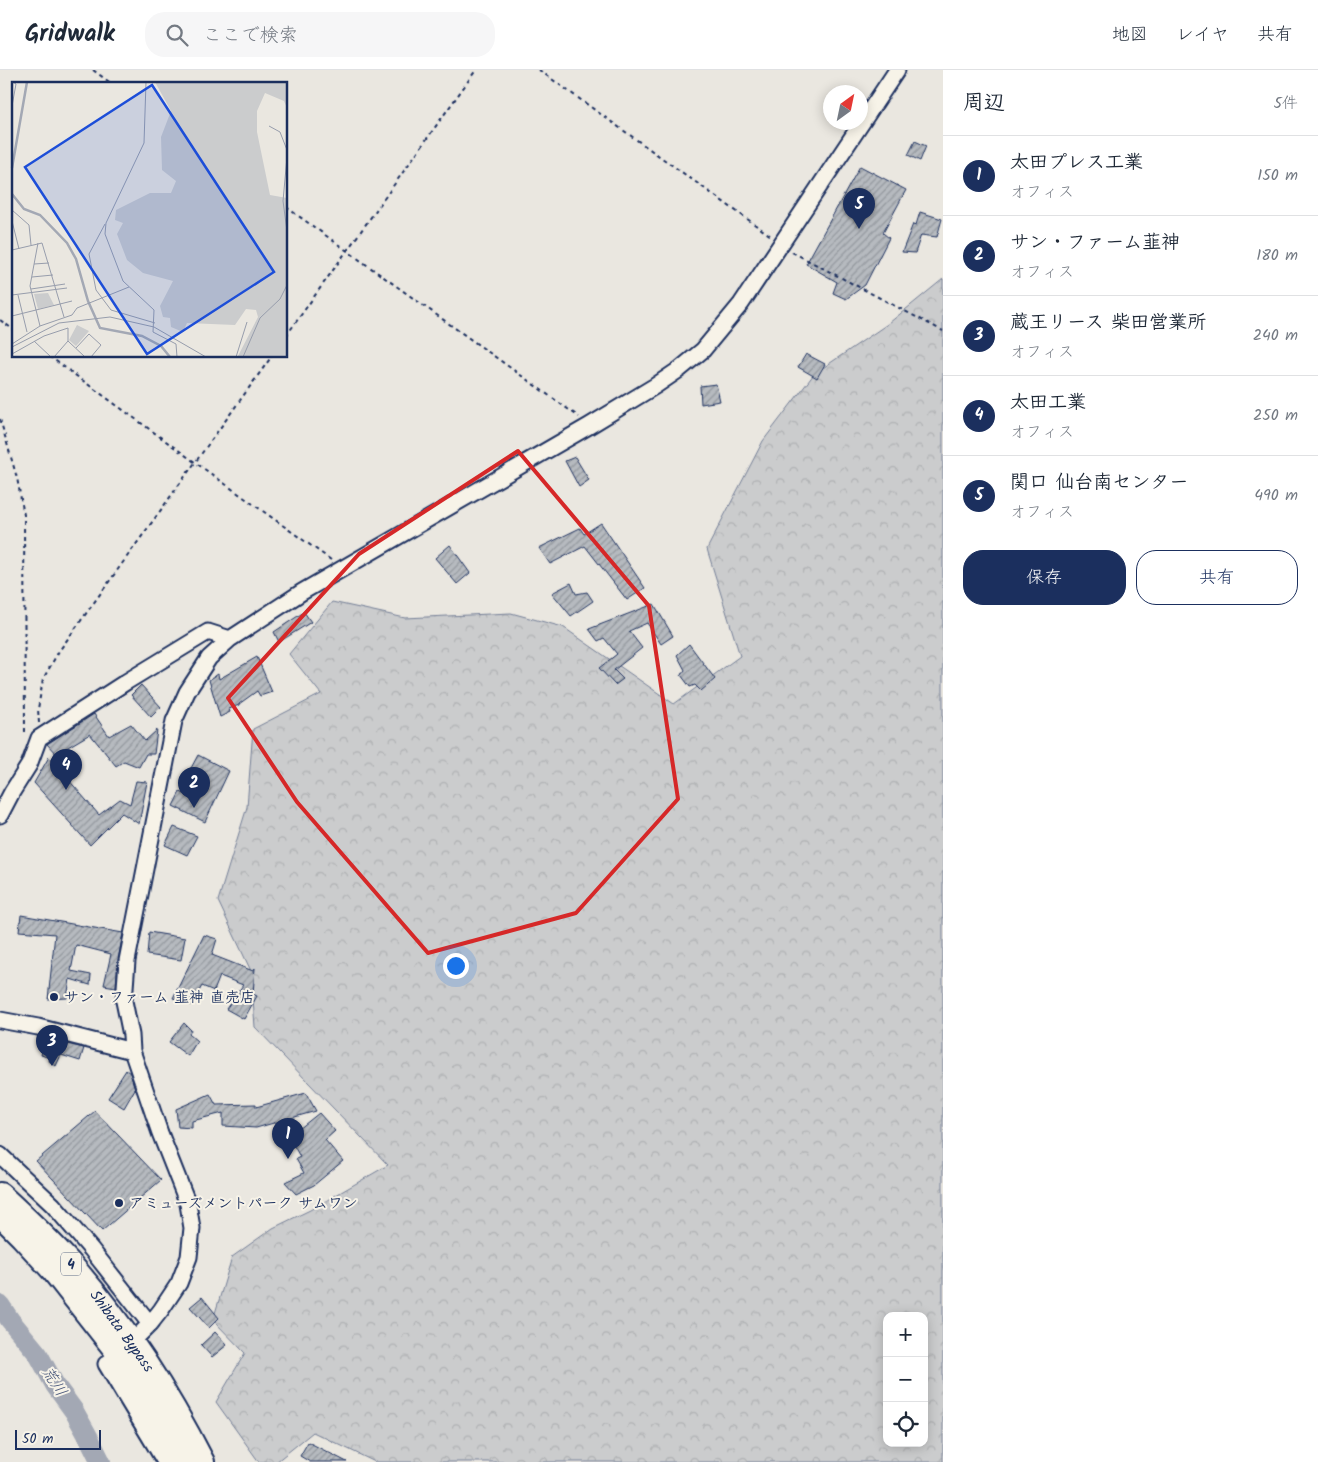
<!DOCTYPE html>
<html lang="ja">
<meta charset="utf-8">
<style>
:root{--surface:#fff;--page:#f6f6f7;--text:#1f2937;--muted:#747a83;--line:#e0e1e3;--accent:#1b2f5e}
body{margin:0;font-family:Kalam,"Klee One",sans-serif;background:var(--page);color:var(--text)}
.controls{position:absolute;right:15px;bottom:15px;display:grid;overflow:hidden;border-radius:10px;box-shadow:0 2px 12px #0003}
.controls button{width:45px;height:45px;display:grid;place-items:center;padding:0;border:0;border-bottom:1px solid var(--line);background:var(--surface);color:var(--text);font:25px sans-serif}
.compass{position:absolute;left:823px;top:15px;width:45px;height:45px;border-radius:50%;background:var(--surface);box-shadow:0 2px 12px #0003;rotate:33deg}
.scale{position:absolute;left:15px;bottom:12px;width:86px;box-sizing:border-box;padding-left:5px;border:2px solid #1b2f5e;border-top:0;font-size:14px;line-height:18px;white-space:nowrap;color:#1b2f5e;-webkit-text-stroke:4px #f7f3e8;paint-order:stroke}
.you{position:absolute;left:455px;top:895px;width:18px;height:18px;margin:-12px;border:4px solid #fff;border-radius:50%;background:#1a73e8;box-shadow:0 0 0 8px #1a73e833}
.badge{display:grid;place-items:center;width:32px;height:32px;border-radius:50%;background:var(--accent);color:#fff;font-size:16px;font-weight:700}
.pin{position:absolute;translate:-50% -41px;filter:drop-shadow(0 1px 2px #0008)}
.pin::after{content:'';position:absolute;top:26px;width:18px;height:15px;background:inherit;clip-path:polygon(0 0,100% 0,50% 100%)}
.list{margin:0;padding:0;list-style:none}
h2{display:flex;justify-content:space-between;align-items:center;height:65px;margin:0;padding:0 20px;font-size:21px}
h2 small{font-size:16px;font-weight:400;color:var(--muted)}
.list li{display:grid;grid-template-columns:32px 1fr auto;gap:15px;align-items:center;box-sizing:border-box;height:80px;padding:0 20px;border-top:1px solid var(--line)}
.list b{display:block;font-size:19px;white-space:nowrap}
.list p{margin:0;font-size:16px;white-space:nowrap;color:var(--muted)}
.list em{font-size:16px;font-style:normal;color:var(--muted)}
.actions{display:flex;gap:10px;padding:15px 20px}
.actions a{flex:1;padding:11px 0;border:1px solid var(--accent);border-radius:20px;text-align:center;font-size:18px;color:var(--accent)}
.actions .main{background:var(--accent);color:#fff}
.icon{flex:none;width:28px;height:28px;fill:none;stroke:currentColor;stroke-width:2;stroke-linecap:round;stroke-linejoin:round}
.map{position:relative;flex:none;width:943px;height:1392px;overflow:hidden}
header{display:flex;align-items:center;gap:30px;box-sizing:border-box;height:70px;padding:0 25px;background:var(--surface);border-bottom:1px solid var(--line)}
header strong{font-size:24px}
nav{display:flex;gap:28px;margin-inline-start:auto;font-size:18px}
.search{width:350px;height:45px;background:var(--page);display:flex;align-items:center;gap:12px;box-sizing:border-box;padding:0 18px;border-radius:20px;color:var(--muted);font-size:19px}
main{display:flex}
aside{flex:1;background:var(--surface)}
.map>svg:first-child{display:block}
.forest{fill:url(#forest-crowns);stroke:#737e96;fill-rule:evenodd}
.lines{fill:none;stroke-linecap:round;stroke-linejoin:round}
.river{stroke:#a3a8b4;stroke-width:20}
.building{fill:url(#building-hatch);stroke:#1b2f5e}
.minor-casing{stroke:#1b2f5e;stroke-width:19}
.highway-casing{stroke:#1b2f5e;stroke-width:26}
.path{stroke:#1b2f5e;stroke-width:2;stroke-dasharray:4 4;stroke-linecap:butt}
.minor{stroke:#f7f3e8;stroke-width:15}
.highway{stroke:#f7f3e8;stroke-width:22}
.marked{fill:none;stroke:#d62828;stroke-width:4;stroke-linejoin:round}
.poi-dot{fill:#1b2f5e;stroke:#f7f3e8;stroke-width:2}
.labels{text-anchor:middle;stroke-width:4;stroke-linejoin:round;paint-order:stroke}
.shield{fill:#f7f3e8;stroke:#5d6a87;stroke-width:1}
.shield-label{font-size:14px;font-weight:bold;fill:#1b2f5e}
.poi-label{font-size:15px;font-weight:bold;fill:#1b2f5e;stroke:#f7f3e8;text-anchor:start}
.street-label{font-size:15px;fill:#1b2f5e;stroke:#f7f3e8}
.water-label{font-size:16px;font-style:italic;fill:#445378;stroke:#f7f3e8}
.inset-river{fill:none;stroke:#a3a8b4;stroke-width:2.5}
.inset-road{fill:none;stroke:#979dac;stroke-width:1}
.view{fill:#1d4ed8;fill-opacity:0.15;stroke:#1d4ed8;stroke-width:2.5}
.inset-edge{fill:none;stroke:#1b2f5e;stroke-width:2.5}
</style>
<header>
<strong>Gridwalk</strong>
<div class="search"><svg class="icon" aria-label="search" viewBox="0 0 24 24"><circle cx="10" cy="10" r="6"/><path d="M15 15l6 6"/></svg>ここで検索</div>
<nav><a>地図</a><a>レイヤ</a><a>共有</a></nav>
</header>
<main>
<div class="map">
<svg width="943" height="1392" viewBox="0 0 943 1392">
<defs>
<pattern id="forest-crowns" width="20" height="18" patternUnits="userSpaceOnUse" patternTransform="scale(1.25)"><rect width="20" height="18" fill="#cbcccd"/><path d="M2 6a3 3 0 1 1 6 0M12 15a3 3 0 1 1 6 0" fill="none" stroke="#aeb0b2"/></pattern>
<pattern id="building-hatch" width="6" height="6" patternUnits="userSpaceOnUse" patternTransform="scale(1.25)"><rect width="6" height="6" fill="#b6babf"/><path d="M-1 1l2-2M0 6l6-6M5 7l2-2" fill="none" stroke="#93989e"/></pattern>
</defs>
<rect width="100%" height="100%" fill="#eae7e0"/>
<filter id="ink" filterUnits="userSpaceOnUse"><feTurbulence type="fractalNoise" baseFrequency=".02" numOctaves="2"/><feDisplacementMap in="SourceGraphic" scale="10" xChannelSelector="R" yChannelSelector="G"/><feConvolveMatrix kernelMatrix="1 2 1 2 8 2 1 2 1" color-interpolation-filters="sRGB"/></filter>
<g filter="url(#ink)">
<path class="forest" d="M943 209V1392H375L313 1362 276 1392H259L216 1332 245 1283 213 1250 232 1187 273 1158 310 1140 388 1095 255 957 251 901 218 831 247 737 253 659 321 624 289 584 332 532 405 548 511 543 563 557 674 634 740 586 707 479 763 371 814 304 889 253ZM887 1246H924V1373H887Z"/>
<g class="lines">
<path class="river" d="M0 1235 10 1250 38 1284 55 1315 74 1341 90 1370 101 1392"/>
</g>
<path class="building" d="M915 71 926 76 920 91 908 85Z
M860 96 906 120 883 163 889 168 865 215 846 229 833 223 837 212 806 194Z
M920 142 942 149 937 167 921 165 915 183 902 182 913 154 916 155Z
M806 284 825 294 817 308 798 297Z
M716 314 720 331 701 334 700 316Z
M575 387 589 410 579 417 565 391Z
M601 453 645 518 627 530 585 476 550 494 539 478 580 458 584 464Z
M450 475 470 503 457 514 435 488Z
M571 513 576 524 587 522 593 531 571 546 552 523Z
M654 534 673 566 661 574 647 553 629 561 642 578 614 600 623 609 615 615 599 598 617 584 604 568 598 571 589 559Z
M304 542 311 552 279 572 274 562Z
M689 574 715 609 701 621 695 615 690 617 681 605 685 600 677 585Z
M257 587 272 622 260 626 257 621 239 634V635L229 639 230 642 220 647 209 610 218 604 219 609Z
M141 615 161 637 151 647 131 625Z
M94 644 109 666 131 654 145 671 157 660 154 684H146L139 697 124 691 116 696 90 664 56 684 47 674Z
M198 685 229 701 205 752 173 736 180 722 191 726 202 707 190 700Z
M49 687 99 745 120 729 130 734 136 711 147 712 139 754 122 743 90 775 34 713Z
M174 757 197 766 187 785 165 775Z
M21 845 123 863 118 890 116 917 104 915 111 884 76 875 71 901 91 905 90 915 70 909 67 928 48 929 55 864 19 861Z
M149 862 185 868 181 890 147 885Z
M204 865 217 869 212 885 253 901 255 898 253 924 257 926 244 949 226 939 243 915 220 906 214 921 202 916 191 935 173 928Z
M184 953 191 960 189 964 197 971 188 986 169 972Z
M46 969 84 978 80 991 61 985 56 996 49 991 50 988 41 985Z
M126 1000 130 1003 135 1019 124 1038 108 1028Z
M306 1023 316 1041 256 1058 223 1056V1043L192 1051V1058L178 1057 176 1039 210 1024 216 1035 256 1034V1037Z
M95 1041 161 1110 102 1161 36 1091Z
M319 1043 335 1061 325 1070 343 1091 314 1115 296 1124 285 1112 304 1103 296 1089 300 1087 289 1067Z
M202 1227 219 1248 209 1258 190 1237Z
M215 1262 227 1275 212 1287 201 1275Z
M308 1372 347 1392H310L300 1386Z"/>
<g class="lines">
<g class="minor-casing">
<path id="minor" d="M0 745 12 722 29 695 39 668 126 612 208 562 230 569
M0 950 38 957 132 981
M0 1085 53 1135 91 1179 150 1254
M165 1392 106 1294 119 1285 150 1254 161 1240 179 1213 189 1187 192 1158 188 1134 160 1063 132 981 131 965 124 931 127 891 174 651 187 622 209 588 230 569 302 522 589 356 655 316 680 299 703 280 741 234 897 0"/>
</g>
<g class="highway-casing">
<path id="highway" d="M0 1124C24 1146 49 1169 70 1193 123 1253 167 1321 203 1392
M0 1145 22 1167 53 1201 119 1285 166 1360 181 1392"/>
</g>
<path class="path" d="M93 0 112 14
M539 0 771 166
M286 137 579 347
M792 182 943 261
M0 250 14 260
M286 266 476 0
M49 286 196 393 331 490
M0 349 17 408 24 445 25 666
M39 653 38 639 43 609 59 581 272 286"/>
<use href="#minor" class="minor"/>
<use href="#highway" class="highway"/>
</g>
</g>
<path class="marked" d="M518 381 649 536 678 729 576 843 428 883 297 732 228 628 359 484Z"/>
<g class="poi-dot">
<circle cx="54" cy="927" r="5"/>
<circle cx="119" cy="1133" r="5"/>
</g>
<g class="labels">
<rect class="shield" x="61" y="1182.5" width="20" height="23" rx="4"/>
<g class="shield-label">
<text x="71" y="1199">4</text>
</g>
<g class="poi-label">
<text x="64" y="932">サン・ファーム 韮神 直売店</text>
<text x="129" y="1138">アミューズメントパーク サムワン</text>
</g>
<g class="street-label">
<text transform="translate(122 1261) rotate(54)" y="5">Shibata Bypass</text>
</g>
<g class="water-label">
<text transform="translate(55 1311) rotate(57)" y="6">荒川</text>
</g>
</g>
<g transform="translate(12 12)">
<rect width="275" height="275" fill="#eae7e0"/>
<path d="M36 211 42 223 26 227 22 212ZM65 243 77 249 64 264 57 258Z" fill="#cbcccd"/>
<path d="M143 0H275V26L272 19 253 11 245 29V50L258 113 275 116V275L226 274 246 235 244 228 234 227 223 243 175 241 171 250 159 245 158 236 151 235 148 224 161 199 131 191 115 178 105 152 111 141 103 138 104 128 138 111H159L164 99 150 88 149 55 159 29Z" fill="#cbcccd"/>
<path class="inset-river" d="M0 86 15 0M0 112 12 127 28 133 55 161 64 177 76 219 88 246 130 254 149 264 158 275"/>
<path class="inset-road" d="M134 0 132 61 94 141 93 152 111 199 142 228 141 250 164 262 165 275M0 24 4 2 1 0M257 44 268 50 275 68M275 75 271 119 275 149M0 128 17 143 19 163M0 139 7 167M93 142 77 172 84 208 99 228 143 241M26 161 18 204 28 244M0 168 30 161 52 235M22 182 37 181M20 195 41 193M19 207 53 202M0 213 55 206M6 213 15 250M0 234 60 219M22 259 39 275M56 259 73 275M0 262 28 244 60 233 65 226 117 205M0 265 47 241 98 235 142 245 194 275M64 266 77 252 89 263 79 275M0 272 32 254 56 246V259L42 275M224 275 235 240M231 275 248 236 268 217 275 203"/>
<path class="view" d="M140 3 262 190 135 272 13 85Z"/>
<rect width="275" height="275" class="inset-edge"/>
</g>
</svg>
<div class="controls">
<button>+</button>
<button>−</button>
<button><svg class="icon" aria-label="locate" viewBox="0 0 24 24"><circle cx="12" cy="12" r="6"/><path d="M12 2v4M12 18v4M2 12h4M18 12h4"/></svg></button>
</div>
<svg class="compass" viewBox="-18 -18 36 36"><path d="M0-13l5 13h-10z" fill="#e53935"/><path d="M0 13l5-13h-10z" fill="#747a83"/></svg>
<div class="scale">50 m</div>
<div class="you"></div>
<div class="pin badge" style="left:288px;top:1089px">1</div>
<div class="pin badge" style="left:194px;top:738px">2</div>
<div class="pin badge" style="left:52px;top:996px">3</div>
<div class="pin badge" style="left:66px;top:720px">4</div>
<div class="pin badge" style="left:859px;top:159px">5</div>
</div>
<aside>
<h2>周辺<small>5件</small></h2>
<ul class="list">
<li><span class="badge">1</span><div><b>太田プレス工業</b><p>オフィス</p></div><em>150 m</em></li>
<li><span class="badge">2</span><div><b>サン・ファーム韮神</b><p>オフィス</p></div><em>180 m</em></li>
<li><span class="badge">3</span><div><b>蔵王リース 柴田営業所</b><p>オフィス</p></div><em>240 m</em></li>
<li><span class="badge">4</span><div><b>太田工業</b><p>オフィス</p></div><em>250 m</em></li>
<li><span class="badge">5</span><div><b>関口 仙台南センター</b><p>オフィス</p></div><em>490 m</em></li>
</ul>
<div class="actions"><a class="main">保存</a><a>共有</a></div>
</aside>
</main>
